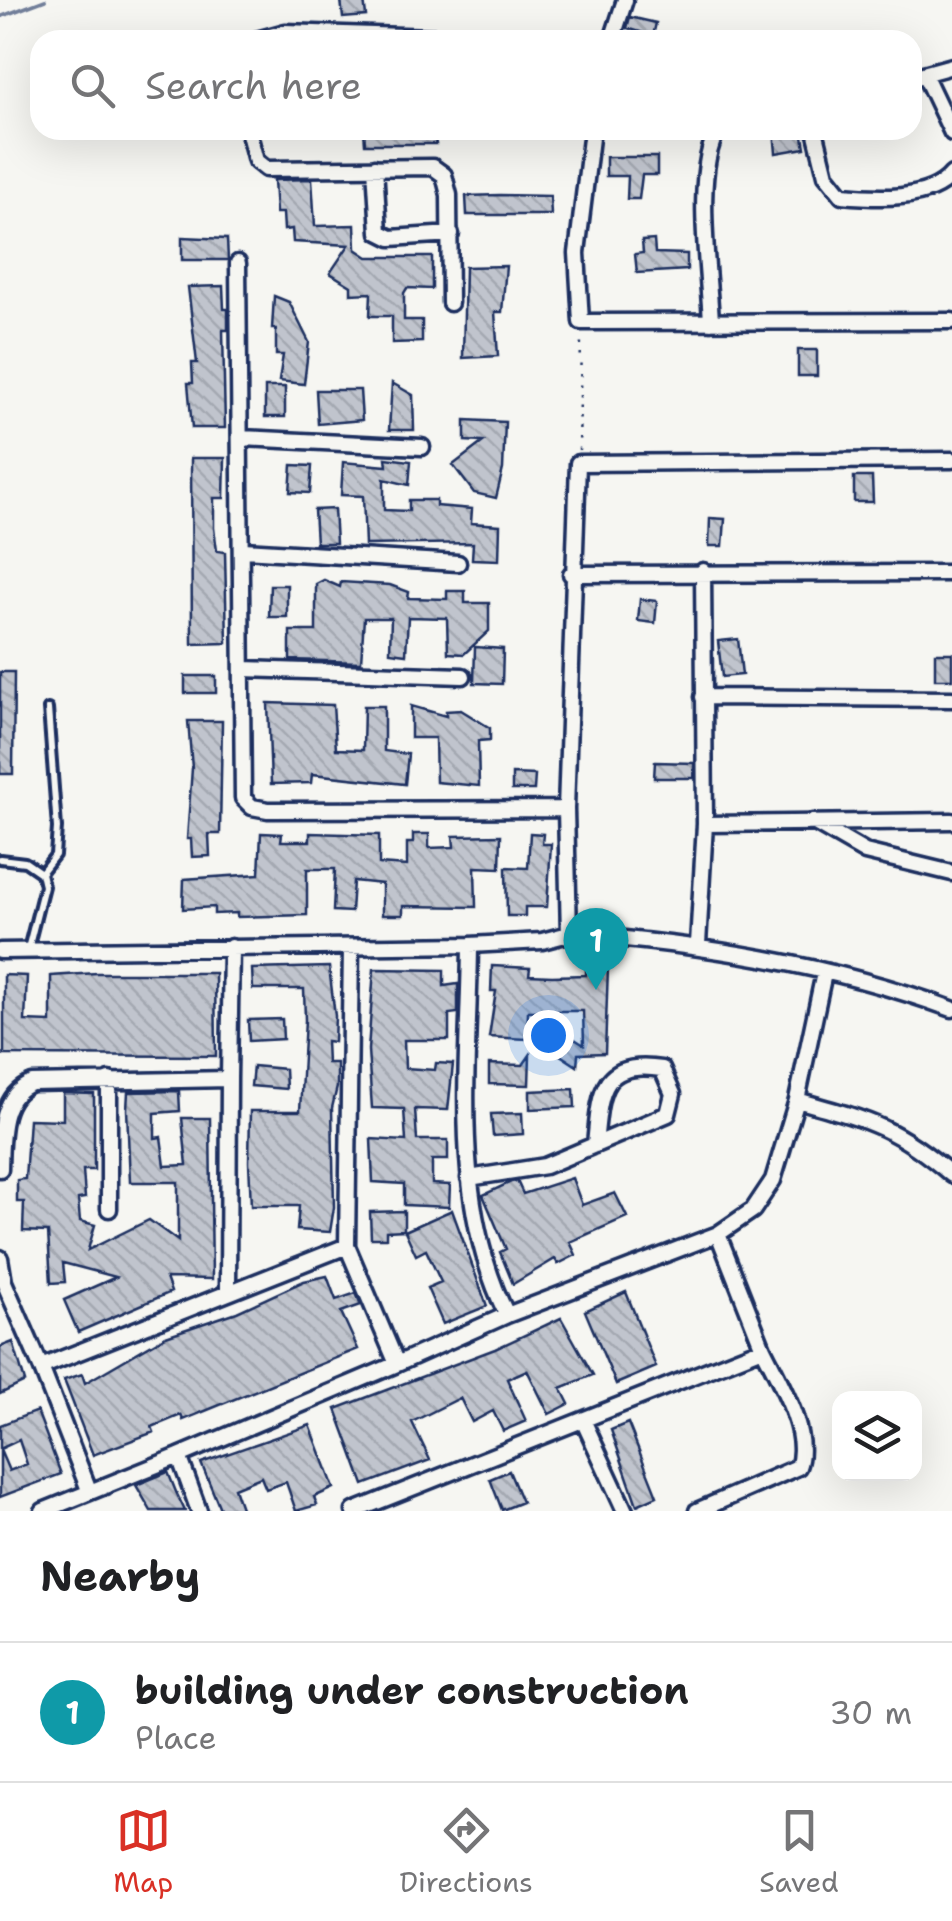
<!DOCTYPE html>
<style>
:root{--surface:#fff;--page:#f6f6f6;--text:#202124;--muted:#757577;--line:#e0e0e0;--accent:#d93025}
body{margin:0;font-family:"Shantell Sans",sans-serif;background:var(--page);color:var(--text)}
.controls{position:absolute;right:30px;bottom:30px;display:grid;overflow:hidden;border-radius:20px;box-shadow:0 10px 40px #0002}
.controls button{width:90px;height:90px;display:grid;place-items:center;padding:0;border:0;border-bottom:2px solid var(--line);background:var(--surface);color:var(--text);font:50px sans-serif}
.you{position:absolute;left:548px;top:1035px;width:35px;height:35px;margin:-25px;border:8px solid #fff;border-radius:50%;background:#1a73e8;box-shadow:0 0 0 15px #1a73e833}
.badge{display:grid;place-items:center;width:65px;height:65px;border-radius:50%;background:var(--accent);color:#fff;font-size:32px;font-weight:700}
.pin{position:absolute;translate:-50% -82px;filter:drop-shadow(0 2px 5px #0008)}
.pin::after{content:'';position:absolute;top:52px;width:35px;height:30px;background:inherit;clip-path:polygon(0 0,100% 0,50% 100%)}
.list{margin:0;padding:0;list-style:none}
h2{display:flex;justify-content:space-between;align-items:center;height:130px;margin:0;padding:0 40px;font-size:42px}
h2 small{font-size:32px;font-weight:400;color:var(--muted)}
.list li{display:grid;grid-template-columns:65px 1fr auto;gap:30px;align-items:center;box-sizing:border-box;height:140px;padding:0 40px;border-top:2px solid var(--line)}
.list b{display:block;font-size:38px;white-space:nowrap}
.list p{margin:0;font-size:32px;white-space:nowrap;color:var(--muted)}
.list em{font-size:32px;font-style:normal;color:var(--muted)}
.icon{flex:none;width:55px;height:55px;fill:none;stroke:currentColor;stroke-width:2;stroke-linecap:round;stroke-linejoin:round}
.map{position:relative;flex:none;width:952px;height:1511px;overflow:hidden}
.search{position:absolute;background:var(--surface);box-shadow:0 10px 40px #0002;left:30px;right:30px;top:30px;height:110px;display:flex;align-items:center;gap:25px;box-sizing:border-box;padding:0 35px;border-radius:30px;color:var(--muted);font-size:38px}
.sheet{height:270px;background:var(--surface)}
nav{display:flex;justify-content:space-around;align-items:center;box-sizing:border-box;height:140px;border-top:2px solid var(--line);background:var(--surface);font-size:28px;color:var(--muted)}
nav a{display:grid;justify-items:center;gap:5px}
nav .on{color:var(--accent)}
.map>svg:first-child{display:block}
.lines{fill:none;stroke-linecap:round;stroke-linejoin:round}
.stream{stroke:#717e99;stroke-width:4}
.building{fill:url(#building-back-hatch);stroke:#1b2f5e;stroke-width:2.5}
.lane-casing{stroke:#1b2f5e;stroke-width:14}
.street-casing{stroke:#1b2f5e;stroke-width:21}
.path{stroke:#1b2f5e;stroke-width:2.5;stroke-dasharray:2.5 8;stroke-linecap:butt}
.lane{stroke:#f6f6f2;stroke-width:6}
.street{stroke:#f6f6f2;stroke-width:14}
</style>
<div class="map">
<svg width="952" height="1511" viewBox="0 0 952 1511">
<defs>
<pattern id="building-back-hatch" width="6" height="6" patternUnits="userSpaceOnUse" patternTransform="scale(2.5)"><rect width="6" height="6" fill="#c0c4cd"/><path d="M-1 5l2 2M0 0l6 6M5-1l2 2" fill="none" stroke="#a4a9b2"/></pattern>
</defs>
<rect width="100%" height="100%" fill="#f6f6f2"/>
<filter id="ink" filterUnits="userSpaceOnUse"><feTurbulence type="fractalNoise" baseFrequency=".01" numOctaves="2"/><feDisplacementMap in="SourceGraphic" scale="20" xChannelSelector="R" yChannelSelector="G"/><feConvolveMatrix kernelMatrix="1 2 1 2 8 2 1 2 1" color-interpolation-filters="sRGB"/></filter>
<g filter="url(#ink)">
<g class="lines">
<path class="stream" d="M0 17 45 0"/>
</g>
<path class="building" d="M341 0H364L366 16 343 18Z
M630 17 656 23 653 36 627 28Z
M364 130H433L436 144H365Z
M774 130H802L805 148 776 153Z
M606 157H657V175H642L639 199H627L628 176H606Z
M312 179 315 226 355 225 356 249 368 257H432V289L407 288 404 293V320H422V342L392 343V316H370L371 293 351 294V286L330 273 349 245 293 242 292 229 284 230 283 213H276L274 180Z
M500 195 550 196 551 215H467L466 196Z
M182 237 227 239 228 260H182Z
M654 240 655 253 687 254V270L637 273 635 254 643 253 642 241Z
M506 266 502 312H495L498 356 463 358 465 267Z
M223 286 224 309H228V330H223L225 428H192L188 383H193L192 363H197L188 287Z
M274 296 289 302 309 342 304 384 279 381 283 355H276V329H272Z
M798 350H817V376H798Z
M392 383 413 395 414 430H389Z
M265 387H285V417H265Z
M316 390H360L362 420 318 424Z
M465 420 505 422 503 469 496 498 474 493 453 465 483 442 465 441Z
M191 458H225L224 498H214V528L217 551 225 552 227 643 192 644Z
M386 458 411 461 409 485 384 479V510L409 511V500H436V506L472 509 471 523 500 525 499 560 472 559 473 543 365 545 363 496 341 495 343 462 387 466Z
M292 465 312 466 310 493 290 492Z
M854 477H872L873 502H854Z
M334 509 336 543H316L314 510Z
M710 518 725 519 723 546H709Z
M324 580 340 587 341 582 390 585 409 592 408 598 447 599V591H465V603H489V631L464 654 448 653 447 618 408 617 406 654 390 652 391 618H364L361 662 290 660V631H316V584Z
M270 585H287V617H269Z
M640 599 657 601 655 623 638 621Z
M738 639 742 675 722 677 718 641Z
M475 647 503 649 502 684 474 683Z
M935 653H952V679H935Z
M0 672H14L13 774H0Z
M185 676H216V693H185Z
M268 703 333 705 336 749 363 750 364 706H384V751L408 754 405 784 312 774 311 783 271 784Z
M411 706 446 716V711L461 710 490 728V740L478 741 479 786 436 782 435 738H411Z
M188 721H222L220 834H209L210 856 192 857 191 839H187L192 768Z
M655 762 694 763V778H654Z
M512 774 535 775 534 790H512Z
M261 833 282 834 281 841H310V833L379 835V864L407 866V843H413V834H429V848L454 847 453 836 501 835 500 868 475 867 476 907 403 906V915H382V884L353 881 351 912 333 911 335 869H307V915L237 917V913L214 914V907L183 909 184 879 259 874Z
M530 833 543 834 542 844H551L547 907H525V916H507L506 867 528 868Z
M492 966 530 968 529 975 552 976 586 975V966L608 967 605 1053 578 1054 577 1066 539 1041 550 1023 584 1045 583 1011H528L527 1039 489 1037 496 991H491Z
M329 967 335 1016 334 1042 326 1041 327 1063H337V1087L332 1108 334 1207 330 1232 297 1230 299 1206H251L249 1162 250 1111H300L305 1020 304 989H253L252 969Z
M374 969 444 970V986L458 984V1013L449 1014V1040H404L405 1068 435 1070 436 1063 453 1064 448 1110 415 1109 417 1140H448V1160H432V1184L450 1185 449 1207 404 1205V1184L373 1182 371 1139 406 1141 404 1109 372 1108 368 1050Z
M97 973H215L216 1056 4 1055V975L27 976 25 1021 51 1022V976Z
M282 1019 283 1039 249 1041 248 1020Z
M530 1055 529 1085 489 1084V1064L523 1065Z
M253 1066 285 1069 286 1089 251 1086Z
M574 1089 575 1107 530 1109V1091Z
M179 1091 180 1111 155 1113V1138L161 1137 165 1166 187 1165 182 1118H210L212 1279 166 1278 171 1292 78 1332 64 1300 116 1277 63 1263 65 1282 51 1283 48 1232 23 1231 24 1202H17V1180L25 1179 29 1119 63 1120V1093L94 1094V1170H83L85 1198 78 1199 80 1221 95 1225 88 1250 149 1220 178 1241V1182H130L127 1109 128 1092Z
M522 1113 523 1134 493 1136 491 1114Z
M572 1178 582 1205 615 1193 627 1217 570 1242 576 1255 558 1264 555 1259 513 1284 500 1252 506 1249 483 1195 511 1182 517 1181 523 1194Z
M452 1210 487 1306 443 1324 427 1288 441 1282 426 1250 416 1255 405 1231Z
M404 1211V1230L386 1231V1238H371L370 1212Z
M327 1276 336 1300 356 1293 361 1305 341 1312 358 1349 183 1420 181 1415 152 1427 154 1432 93 1455 64 1380 82 1374 85 1383 166 1336 237 1312 304 1281Z
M626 1292 656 1367 616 1384 585 1311Z
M561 1318 593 1375 561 1388 569 1404 549 1414 527 1370 507 1379 526 1421 503 1431 493 1411 472 1422 460 1398 412 1422 430 1460 364 1485 336 1409 495 1349Z
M13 1342 25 1382 0 1394V1347Z
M37 1411 61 1474 0 1497V1450L9 1471 27 1464 19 1440 0 1449V1425Z
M628 1423 657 1496 637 1505 611 1430Z
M310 1425 334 1488 314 1497 317 1505 296 1511 286 1482 266 1489 261 1477 234 1488 242 1511H221L201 1463Z
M509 1471 522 1502 502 1510 490 1479Z
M168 1472 176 1492 185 1511H151L136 1485Z"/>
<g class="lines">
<g class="lane-casing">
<path id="lane" d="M0 859 25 862 41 873 44 886 28 949
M41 873 55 855 57 828 48 709"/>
</g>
<g class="street-casing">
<path id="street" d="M256 40 285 32 523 40
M612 40 625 0
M924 74 952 133
M912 77 952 66
M248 130 256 161 266 169 433 167 444 175 449 195 450 303
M592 130 577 253 581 322 952 321
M815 130 826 175 842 195C875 198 929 202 952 174
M375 167 379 232 391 238 451 234
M238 263 243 798 252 807 268 810 566 809
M711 322C709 273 693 170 718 130
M241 438 422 447
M952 460 578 463 566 809 569 934C699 944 830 964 952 1009
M244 550 458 563
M571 574 952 573
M244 669 463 676
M703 697 952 699
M813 822 865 852 952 873
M705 824 952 821
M698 944 705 824 703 571
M470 945C469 1068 450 1202 507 1315L718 1234 753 1210 773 1180 797 1100 824 973
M351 948 347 1246 397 1364 507 1315
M0 951 470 945 542 941 569 934
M109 1080V1209
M797 1100C868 1120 895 1126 952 1175
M0 1169C1 1135 0 1095 32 1083L229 1079 231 947
M469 1178 545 1166 668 1114 673 1094 662 1069C599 1059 600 1095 595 1145
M0 1258 4 1282 41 1367
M228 1290 229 1079
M583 1420 625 1511
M89 1490 41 1367 347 1246
M43 1511 179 1456
M199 1511 179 1456 397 1364
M354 1511 763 1348 718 1234
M697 1511 798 1467C811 1433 778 1379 763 1348"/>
</g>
<path class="path" d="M579 450 581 338"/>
<use href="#lane" class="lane"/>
<use href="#street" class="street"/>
</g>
</g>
</svg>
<div class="controls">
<button><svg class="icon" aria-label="layers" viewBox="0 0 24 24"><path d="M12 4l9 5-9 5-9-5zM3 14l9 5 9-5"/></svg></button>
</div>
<div class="you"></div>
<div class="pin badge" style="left:596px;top:990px;background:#0f9aa8">1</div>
<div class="search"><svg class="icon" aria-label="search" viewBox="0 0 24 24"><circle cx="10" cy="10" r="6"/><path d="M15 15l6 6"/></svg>Search here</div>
</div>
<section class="sheet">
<h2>Nearby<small></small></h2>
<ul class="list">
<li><span class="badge" style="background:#0f9aa8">1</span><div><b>building under construction</b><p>Place</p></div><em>30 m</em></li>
</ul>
</section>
<nav>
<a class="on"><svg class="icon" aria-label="map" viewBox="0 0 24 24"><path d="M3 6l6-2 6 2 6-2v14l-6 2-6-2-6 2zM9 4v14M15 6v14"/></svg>Map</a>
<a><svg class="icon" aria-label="directions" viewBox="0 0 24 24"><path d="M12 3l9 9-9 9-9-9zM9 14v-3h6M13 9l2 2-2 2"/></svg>Directions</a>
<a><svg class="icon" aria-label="saved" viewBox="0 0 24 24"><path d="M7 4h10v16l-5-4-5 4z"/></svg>Saved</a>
</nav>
